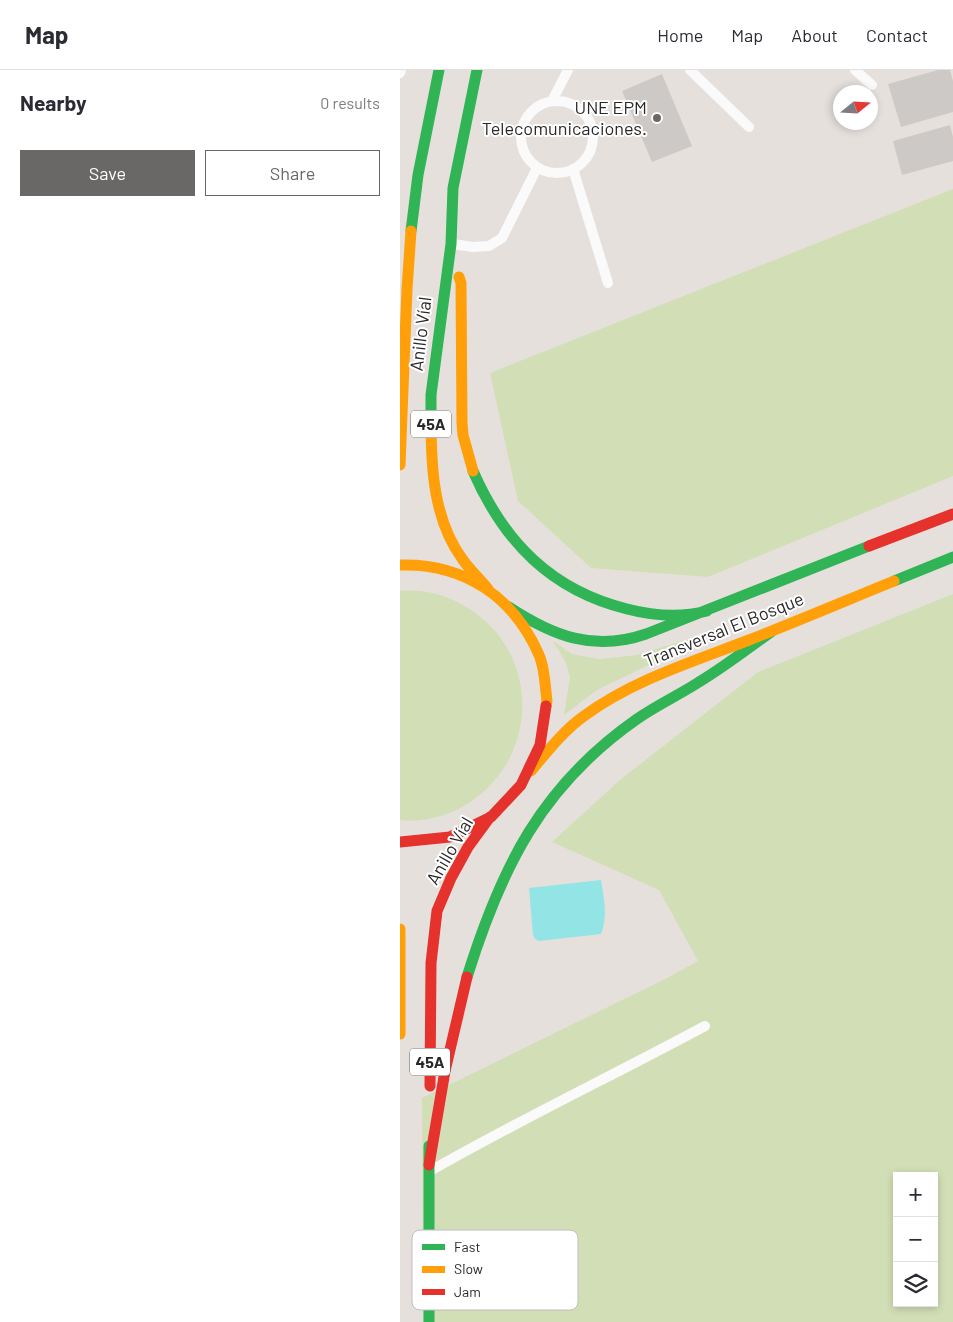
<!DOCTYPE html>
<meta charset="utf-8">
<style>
:root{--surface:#fff;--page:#f7f7f7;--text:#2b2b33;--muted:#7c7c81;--line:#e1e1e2;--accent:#6a6867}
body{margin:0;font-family:Barlow,sans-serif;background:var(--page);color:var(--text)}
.controls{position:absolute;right:15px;bottom:15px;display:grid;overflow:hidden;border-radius:0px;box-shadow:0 2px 8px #0003}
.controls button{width:45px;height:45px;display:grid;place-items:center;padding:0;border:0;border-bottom:1px solid var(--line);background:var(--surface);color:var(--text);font:25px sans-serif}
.compass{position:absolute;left:433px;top:15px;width:45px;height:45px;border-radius:50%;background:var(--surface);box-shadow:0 2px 8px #0003;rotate:72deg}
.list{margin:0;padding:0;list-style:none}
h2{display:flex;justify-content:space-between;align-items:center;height:65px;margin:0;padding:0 20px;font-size:21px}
h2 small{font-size:16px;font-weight:400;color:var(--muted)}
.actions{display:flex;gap:10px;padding:15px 20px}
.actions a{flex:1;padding:11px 0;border:1px solid var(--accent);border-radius:0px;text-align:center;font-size:18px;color:var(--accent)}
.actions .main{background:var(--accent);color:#fff}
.icon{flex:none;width:28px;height:28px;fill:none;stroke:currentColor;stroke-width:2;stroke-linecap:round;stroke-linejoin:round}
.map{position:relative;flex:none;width:553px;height:1252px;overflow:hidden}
header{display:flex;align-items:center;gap:30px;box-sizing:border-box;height:70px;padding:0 25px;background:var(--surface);border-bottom:1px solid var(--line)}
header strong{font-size:24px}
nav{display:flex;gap:28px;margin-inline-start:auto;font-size:18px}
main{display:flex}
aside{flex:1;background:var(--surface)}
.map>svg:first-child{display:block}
.green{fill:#d2dfb6;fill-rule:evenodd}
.water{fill:#93e4e5}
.building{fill:#cdc9c7}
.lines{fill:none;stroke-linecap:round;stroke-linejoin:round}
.lane{stroke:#fbfafa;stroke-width:10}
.fast{stroke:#30b455;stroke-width:11}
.slow{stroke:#ff9f0a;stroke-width:11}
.jam{stroke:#e5322d;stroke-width:11}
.poi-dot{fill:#6a6867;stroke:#fff;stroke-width:2}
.labels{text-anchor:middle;stroke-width:4;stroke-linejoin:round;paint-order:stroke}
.shield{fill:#fff;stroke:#686868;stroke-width:1}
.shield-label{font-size:16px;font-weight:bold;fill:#282828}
.poi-label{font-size:18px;fill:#282828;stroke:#fff;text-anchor:end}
.street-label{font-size:18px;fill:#282828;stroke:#fff}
.key{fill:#fff;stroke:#bebebe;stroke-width:1}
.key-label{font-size:14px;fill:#282828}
</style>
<header>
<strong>Map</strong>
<nav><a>Home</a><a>Map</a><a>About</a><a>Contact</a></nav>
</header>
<main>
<aside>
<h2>Nearby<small>0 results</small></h2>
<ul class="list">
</ul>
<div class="actions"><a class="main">Save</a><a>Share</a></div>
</aside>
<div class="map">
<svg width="553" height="1252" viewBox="0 0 553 1252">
<rect width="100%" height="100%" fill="#e6e0dd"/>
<path class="green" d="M553 119V406L308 507 191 498 118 431 90 303Z
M0 521C20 519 41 523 59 533 138 573 144 680 72 731 52 745 25 753 0 750Z
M553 524V1252H23L22 1028 267 908 298 891 259 820 152 772 221 709 358 602ZM497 1106H534V1233H497Z
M292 568 280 582 255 592 197 620 164 645 170 607 165 591 153 571 172 584 199 589 237 585Z"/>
<path class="water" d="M201 810C204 828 208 847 201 864L139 871 135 869 133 865 129 818Z"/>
<path class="building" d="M538 0H550L553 11V42L501 57 488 14Z
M262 4 292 76 252 92 222 21Z
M550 55 553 67V91L502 105 493 71Z"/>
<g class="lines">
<path class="lane" d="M290 0 349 57
M455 0 472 15
M0 3 1 0
M121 67a36 36 0 1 1 72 0a36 36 0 1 1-72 0Z
M152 31 168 0
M173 99 208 213
M52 174 73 177 89 176 102 168 137 98
M32 1100C121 1049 214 1005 305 956"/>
<path class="fast" d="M11 161 18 105 39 0
M31 349V325L51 174 53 118 77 0
M73 401C104 472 151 520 227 539 254 546 280 548 307 541
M494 511 553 487
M109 537C153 566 194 582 246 564L469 476
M67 907C101 798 141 716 237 649 257 635 279 625 299 612 324 597 347 579 371 562
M29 1076V1252"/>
<path class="slow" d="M59 207 61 213 62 353 63 365 73 401
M31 349C31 396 33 450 63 490 70 500 80 509 88 519
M0 395 7 219 11 161
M0 495C64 493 114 527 139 585 145 598 145 617 147 631L146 636
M131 701C147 682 163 661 184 646 233 610 292 592 349 570 398 551 445 531 494 511
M0 859V964"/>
<path class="jam" d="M469 476 553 444
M0 772 50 767 91 747 121 715 140 675 146 636
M30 1016 31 893 37 841 51 808 68 777 90 747
M29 1095 45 1001 67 907"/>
</g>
<circle class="poi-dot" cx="257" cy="48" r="5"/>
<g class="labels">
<g class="shield">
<rect x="11" y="340.5" width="40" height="27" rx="4"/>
<rect x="10" y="978.5" width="40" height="27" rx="4"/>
</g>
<g class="shield-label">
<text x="31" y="360">45A</text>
<text x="30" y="998">45A</text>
</g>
<g class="poi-label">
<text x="247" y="44">UNE EPM<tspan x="247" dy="21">Telecomunicaciones.</tspan></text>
</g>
<g class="street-label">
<text transform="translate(21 264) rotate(-83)" y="6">Anillo Víal</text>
<text transform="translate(324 560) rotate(-22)" y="6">Transversal El Bosque</text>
<text transform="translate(50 781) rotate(-60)" y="6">Anillo Víal</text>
</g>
</g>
<rect x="12" y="1160" width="166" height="80" rx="8" class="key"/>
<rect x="22" y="1174" width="23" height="6" fill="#30b455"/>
<rect x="22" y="1196" width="23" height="7" fill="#ff9f0a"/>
<rect x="22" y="1219" width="23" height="6" fill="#e5322d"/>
<g class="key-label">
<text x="54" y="1182">Fast</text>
<text x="54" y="1204">Slow</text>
<text x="54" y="1227">Jam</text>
</g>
</svg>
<div class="controls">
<button>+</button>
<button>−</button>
<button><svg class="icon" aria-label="layers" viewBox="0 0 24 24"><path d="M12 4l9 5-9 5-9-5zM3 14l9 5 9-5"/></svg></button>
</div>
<svg class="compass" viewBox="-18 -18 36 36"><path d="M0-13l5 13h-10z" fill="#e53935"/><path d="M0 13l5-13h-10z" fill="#7c7c81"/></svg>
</div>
</main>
